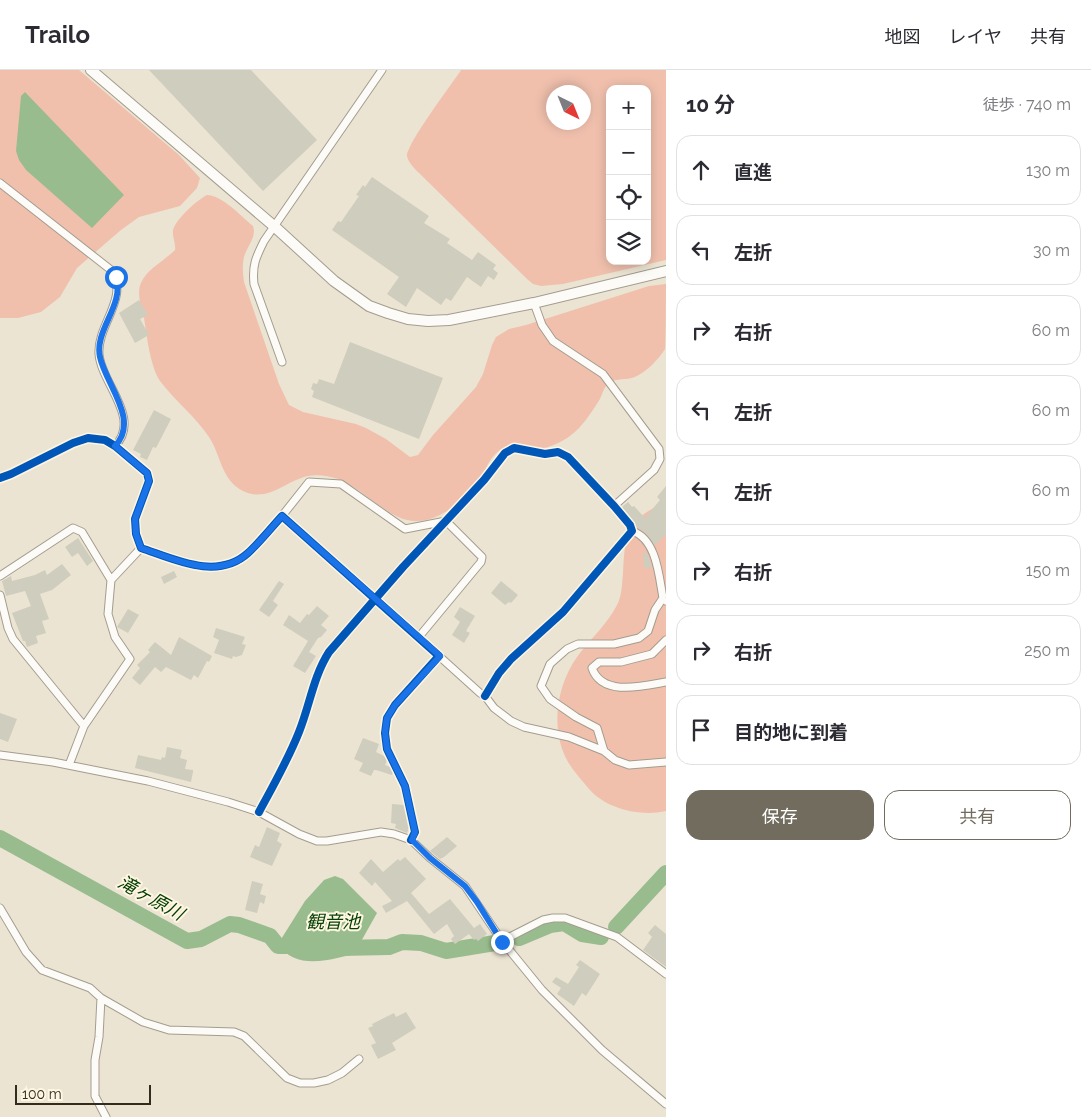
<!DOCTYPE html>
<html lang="ja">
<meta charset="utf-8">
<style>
:root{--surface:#fff;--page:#f2f2f3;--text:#2b2b33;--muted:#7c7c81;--line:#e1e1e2;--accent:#726c5e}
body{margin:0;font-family:Raleway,"Noto Sans JP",sans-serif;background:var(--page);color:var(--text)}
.controls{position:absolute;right:15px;top:15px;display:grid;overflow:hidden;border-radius:10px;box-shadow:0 2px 12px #0003}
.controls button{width:45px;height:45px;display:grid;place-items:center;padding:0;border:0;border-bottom:1px solid var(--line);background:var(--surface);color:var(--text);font:25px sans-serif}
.compass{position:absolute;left:546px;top:15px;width:45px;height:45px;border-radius:50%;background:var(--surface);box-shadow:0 2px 12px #0003;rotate:137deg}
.scale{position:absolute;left:15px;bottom:12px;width:136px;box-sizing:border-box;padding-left:5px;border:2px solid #312c1f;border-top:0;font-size:14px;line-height:18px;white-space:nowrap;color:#312c1f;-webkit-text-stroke:4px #fef6e2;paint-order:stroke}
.stop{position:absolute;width:15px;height:15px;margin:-11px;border:4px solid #1a73e8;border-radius:50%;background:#fff}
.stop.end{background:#1a73e8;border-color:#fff;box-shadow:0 1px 5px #0008}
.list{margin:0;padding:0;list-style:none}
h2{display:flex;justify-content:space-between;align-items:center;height:65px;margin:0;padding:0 20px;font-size:21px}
h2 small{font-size:16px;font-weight:400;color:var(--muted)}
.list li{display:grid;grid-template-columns:32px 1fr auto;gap:15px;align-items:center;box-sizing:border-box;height:70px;margin:0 10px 10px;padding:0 10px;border:1px solid var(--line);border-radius:15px}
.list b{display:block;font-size:19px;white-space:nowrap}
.list em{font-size:16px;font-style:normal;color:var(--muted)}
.actions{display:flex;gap:10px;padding:15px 20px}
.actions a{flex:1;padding:11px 0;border:1px solid var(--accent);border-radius:15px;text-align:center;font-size:18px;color:var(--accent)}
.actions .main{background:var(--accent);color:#fff}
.icon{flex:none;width:28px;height:28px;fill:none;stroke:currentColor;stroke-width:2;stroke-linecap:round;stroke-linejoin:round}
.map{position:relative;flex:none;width:666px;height:1047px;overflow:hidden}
header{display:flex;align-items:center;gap:30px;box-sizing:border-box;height:70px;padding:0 25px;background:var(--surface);border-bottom:1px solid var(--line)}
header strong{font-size:24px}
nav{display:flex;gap:28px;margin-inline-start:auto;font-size:18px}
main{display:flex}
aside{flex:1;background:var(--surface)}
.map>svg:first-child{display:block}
.forest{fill:#f0c0ad;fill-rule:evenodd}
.water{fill:#99bc8e}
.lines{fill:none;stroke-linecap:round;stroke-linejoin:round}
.river{stroke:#99bc8e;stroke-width:16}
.building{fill:#cfcdbe}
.street-casing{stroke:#a39d8f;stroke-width:9}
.secondary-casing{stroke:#a39d8f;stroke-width:12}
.street{stroke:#fcfbf8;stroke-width:7}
.secondary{stroke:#fcfbf8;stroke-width:10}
.cycleway-casing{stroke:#fef6e2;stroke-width:11}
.cycleway{stroke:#0057b8;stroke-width:8}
.route{stroke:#1a73e8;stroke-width:6}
.labels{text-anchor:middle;stroke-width:4;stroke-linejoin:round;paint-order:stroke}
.water-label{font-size:18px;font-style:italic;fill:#023d01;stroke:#fef6e2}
</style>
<header>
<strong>Trailo</strong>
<nav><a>地図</a><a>レイヤ</a><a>共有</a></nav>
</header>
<main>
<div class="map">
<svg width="666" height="1047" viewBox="0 0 666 1047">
<rect width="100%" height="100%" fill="#ece4d2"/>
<path class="forest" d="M0 0H79L179 85 200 108 197 118 180 136 139 147 121 160 77 198 60 227 41 242 18 248H0Z
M461 0H666V190L563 214 541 216 533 214 527 209 418 102C414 98 408 92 407 86 407 73 452 14 461 0ZM610 19H647V191H610ZM584 22V52H554V22Z
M207 125C222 125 241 146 253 156 257 167 247 176 244 187 242 196 243 203 244 212L279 314 289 335 303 342 356 354 366 358 386 369 410 387 418 385 433 365 476 317 483 304 492 275 496 267 509 259 526 255 649 216 666 214C666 226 666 271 665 279 659 289 647 301 637 306 628 311 615 307 608 314 604 317 602 325 600 329 586 351 576 367 551 376 535 383 514 370 500 380 487 389 485 404 476 416 473 422 465 426 459 430 455 433 451 438 447 441 439 446 427 451 418 451 390 453 364 418 338 409 328 406 318 404 308 406 285 411 268 433 243 421 221 410 221 385 209 367 195 346 175 331 160 311 150 296 147 266 144 248 142 238 136 224 141 213 147 199 164 191 175 180 176 173 172 167 173 160 176 149 197 130 207 125Z
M666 432V741C641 747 606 739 589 719 582 710 574 702 568 692 550 661 556 616 577 587 590 569 608 554 618 533 622 524 622 513 623 503 625 463 627 449 666 432Z"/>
<path class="water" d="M25 22 124 125 92 158 26 100 19 90 16 81 21 26Z
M335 806 343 809 377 843 359 875 363 882C335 888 297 903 278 874L305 831 324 810Z"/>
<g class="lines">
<path class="river" d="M0 768 187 871 201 869 230 854 239 855 270 866 278 876H301
M616 857 666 803
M519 868 550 855 564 853 582 864 601 867
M340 878 389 877 402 872 421 873 446 881 495 873"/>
</g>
<path class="building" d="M149 0H251L317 70 263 121Z
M372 107 429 146 424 153 450 169 447 173 472 190 478 182 496 195 493 199 498 203 494 210 488 206 481 217 467 207 451 231 446 228 441 235 417 218 406 237 387 224 399 207 332 160 338 151 341 152 359 126 356 125 363 115 365 117Z
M139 230 148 245 140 249 149 265 135 273 119 243Z
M350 272 443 308 419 369 312 327 314 321 311 319 313 313 317 314 319 309 334 314Z
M154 340 171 349 156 378 153 377 147 390 140 387 141 384 133 380Z
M666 416V464L655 475 644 462 636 456 622 437 628 432 632 437 634 436 645 448 660 430 657 427Z
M78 468 93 491 87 496 78 483 72 487 65 477Z
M643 483H647L652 497 644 498Z
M62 494 71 505 52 520 40 524 49 549 42 551 46 563 36 566 38 573 27 577 25 571H23L12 543 31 536 25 521 6 526 2 511 11 506 12 511 35 505 45 500 47 505Z
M174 501 177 507 164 514 161 507Z
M279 511 284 514 273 531 278 535 269 547 259 540Z
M501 511 518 525 511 533 509 532 505 535 491 523Z
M317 536 329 546 321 555 327 560 321 567 318 568 309 582 316 586 305 603 293 596 308 571 283 555 289 545 300 553 307 544 309 545Z
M460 537 475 546 466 561 470 563 464 573 452 565 460 552 454 547Z
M128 539 139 545 128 563 117 557Z
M216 558 245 567 242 574 246 575 242 585 236 587 233 586 232 589 214 583 219 570 213 567Z
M179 567 212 586 209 592 207 591 198 608 194 605 191 610 166 597 161 602 155 597 140 615 132 608 140 598 137 595 150 582 148 580 155 572 171 585Z
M0 643 17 649 8 672 0 669Z
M363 668 379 674 376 682 384 686 387 690 385 695 390 697 393 703 392 705 376 700H374L371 706 359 701 363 693 354 689Z
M167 677 182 680 180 688 187 690 185 699 193 700V702L191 712 135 698 138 685 161 690 162 687 165 688Z
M392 734 404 735 409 757 407 763 395 758 396 754 391 753Z
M267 757 280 763 277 771 282 774 272 796 250 787 255 775 259 777Z
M447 767 457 776 444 787 440 789 430 781Z
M405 787 426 809 411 823 429 844 450 829 474 858 480 854 487 864 478 871 476 869 474 870 469 864 455 874 451 869 454 866 447 854 434 864 407 831 386 843 382 836 392 831 375 812 372 816 359 803 371 789 383 802 398 789 400 791Z
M252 811 263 814 260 824 266 826 264 834 260 832 257 843 245 840Z
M655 855 666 864V897L643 880 652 867 648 863Z
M580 890 600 904 586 926 582 923 574 936 557 924 561 918 552 912 556 907 568 914 579 897 576 895Z
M406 942 416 958 392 973 396 980 378 989 371 975 376 973 368 958 373 956 372 954 394 943 396 947Z"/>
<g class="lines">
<g class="street-casing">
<path id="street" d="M0 113 111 200C130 228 97 254 99 284 101 313 142 348 115 376
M534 233 542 255 553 271 603 304 659 379 660 389 654 400 614 436
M282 292 254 214C252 195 256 187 264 171L382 0
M0 408 11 404 73 373 88 368 105 370 115 376 147 403 149 411 135 449 136 464 141 478C174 489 217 511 248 483 260 472 271 458 282 446L439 586 395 635 387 648 385 663 387 679 405 716 415 762 411 770
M282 446 309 412 341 414 405 459 446 451 482 487 481 492 418 568
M632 461C657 469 659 507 663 528L666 531
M0 506 73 458 82 462 111 510 108 544 115 567 130 589 84 656 13 569 8 558 0 525
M111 510 141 478
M666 570 652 584 621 592H599L592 598C602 627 643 616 666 612
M439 586 480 623 485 626 494 638 511 651 524 657 569 667 604 681 615 690 629 695 666 692
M604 681 597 658 576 647 550 629 541 616 550 594 567 579 578 574H614L639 568 648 561 655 540 663 528
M0 685 53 692 148 711 228 732 259 742 299 764 317 771H327L381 762 394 764 411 770 430 788 465 816 502 871 542 920 602 980 666 1034
M69 695 84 656
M259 742C273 716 288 690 299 662 310 635 313 607 329 582L403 497 484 410 505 383 514 378 545 384 558 382 568 387 614 436 630 455 632 461 563 542 511 589 499 603 485 626
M0 838 26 882 42 900 90 918 101 928 143 952 169 960 234 962 244 966 287 1008 300 1013H314L328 1010 342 1003 359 989
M502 871 543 850 553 848H565L617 867 666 904
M101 928 99 967 95 990V1026L106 1047"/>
</g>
<g class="secondary-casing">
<path id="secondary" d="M91 0 275 157 334 211 369 236 388 243 408 249 428 251 449 250 534 233 666 201"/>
</g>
<use href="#street" class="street"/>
<use href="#secondary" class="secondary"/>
<g class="cycleway-casing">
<path id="cycleway" d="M0 408 11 404 73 373 88 368 105 370 115 376 147 403 149 411 135 449 136 464 141 478C174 489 217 511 248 483 260 472 271 458 282 446L439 586 395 635 387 648 385 663 387 679 405 716 415 762 411 770
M259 742C273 716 288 690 299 662 310 635 313 607 329 582L403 497 484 410 505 383 514 378 545 384 558 382 568 387 614 436 630 455 632 461 563 542 511 589 499 603 485 626"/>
</g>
<use href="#cycleway" class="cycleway"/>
</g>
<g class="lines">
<path class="route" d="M116 207C125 235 94 260 100 287 106 315 140 350 115 376L147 403 149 411 135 449 136 464 141 478C174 489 217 511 248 483 260 472 271 458 282 446L440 586 395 635 387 648 385 662 387 679 405 716 415 762 412 770 430 788 465 816 477 832 502 872"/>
</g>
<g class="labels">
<g class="water-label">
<text transform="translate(151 828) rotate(29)" y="6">滝ヶ原川</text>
<text x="333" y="858">観音池</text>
</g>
</g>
</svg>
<div class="controls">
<button>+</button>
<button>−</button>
<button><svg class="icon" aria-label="locate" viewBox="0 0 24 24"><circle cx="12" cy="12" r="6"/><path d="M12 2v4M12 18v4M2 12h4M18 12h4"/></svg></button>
<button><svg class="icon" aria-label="layers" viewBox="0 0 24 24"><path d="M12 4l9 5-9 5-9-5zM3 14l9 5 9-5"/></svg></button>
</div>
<svg class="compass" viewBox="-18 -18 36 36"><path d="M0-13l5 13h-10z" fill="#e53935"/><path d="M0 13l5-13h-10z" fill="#7c7c81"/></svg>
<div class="scale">100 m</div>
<div class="stop" style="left:116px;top:207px"></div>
<div class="stop end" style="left:502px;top:872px"></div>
</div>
<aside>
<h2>10 分<small>徒歩 · 740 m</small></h2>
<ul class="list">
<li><svg class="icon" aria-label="ahead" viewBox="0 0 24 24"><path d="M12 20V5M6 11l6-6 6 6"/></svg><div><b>直進</b></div><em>130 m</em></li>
<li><svg class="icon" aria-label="left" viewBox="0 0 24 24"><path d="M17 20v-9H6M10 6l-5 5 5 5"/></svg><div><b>左折</b></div><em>30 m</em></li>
<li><svg class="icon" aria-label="right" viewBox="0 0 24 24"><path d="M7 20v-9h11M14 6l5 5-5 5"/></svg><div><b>右折</b></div><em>60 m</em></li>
<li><svg class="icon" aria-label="left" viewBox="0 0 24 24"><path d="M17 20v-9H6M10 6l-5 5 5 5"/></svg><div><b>左折</b></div><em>60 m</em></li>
<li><svg class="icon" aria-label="left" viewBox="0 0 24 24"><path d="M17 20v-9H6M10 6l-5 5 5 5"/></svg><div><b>左折</b></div><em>60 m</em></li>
<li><svg class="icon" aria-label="right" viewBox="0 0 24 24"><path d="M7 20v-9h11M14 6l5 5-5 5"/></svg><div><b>右折</b></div><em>150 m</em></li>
<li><svg class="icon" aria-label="right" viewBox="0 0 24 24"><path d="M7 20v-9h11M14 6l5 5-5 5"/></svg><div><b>右折</b></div><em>250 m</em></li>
<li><svg class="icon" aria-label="arrive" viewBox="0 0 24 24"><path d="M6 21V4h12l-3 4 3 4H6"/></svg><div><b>目的地に到着</b></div></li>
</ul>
<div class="actions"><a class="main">保存</a><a>共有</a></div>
</aside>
</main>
